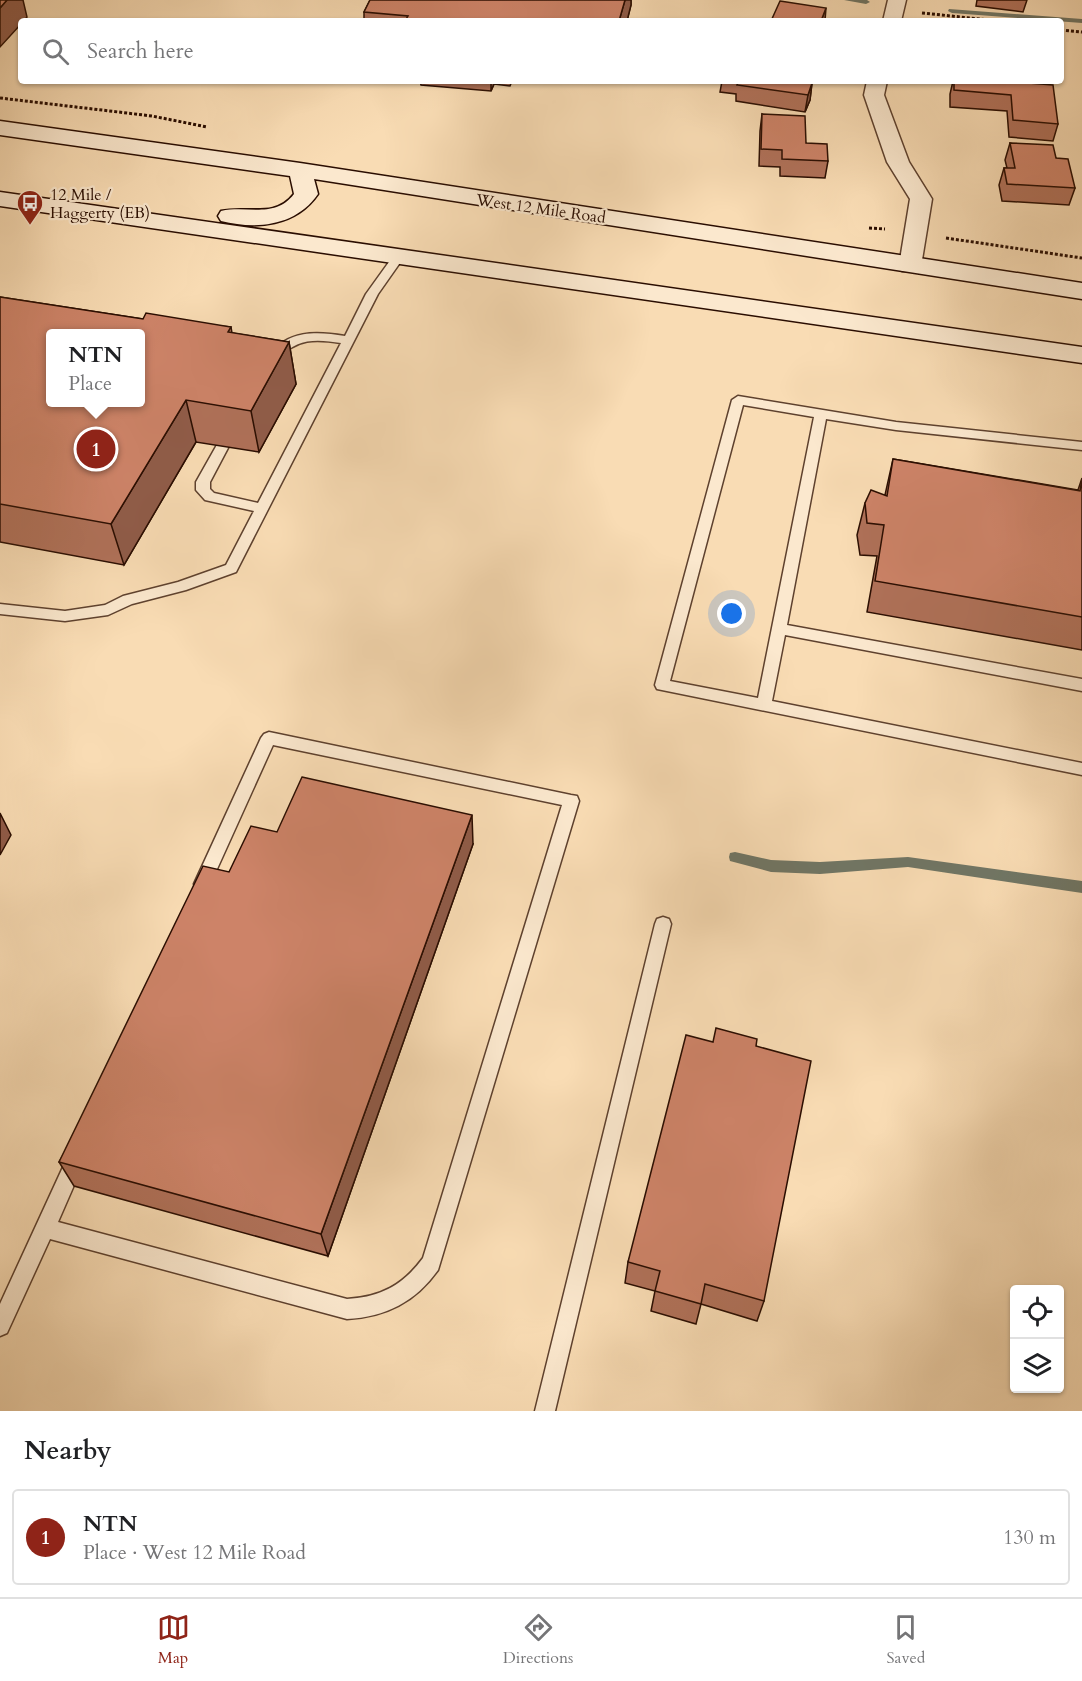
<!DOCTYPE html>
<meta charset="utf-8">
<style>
:root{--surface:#fff;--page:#f2f2f2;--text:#202124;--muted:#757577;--line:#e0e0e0;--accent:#8f2418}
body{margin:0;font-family:Cardo,serif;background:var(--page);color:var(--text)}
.controls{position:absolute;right:18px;bottom:18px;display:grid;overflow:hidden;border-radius:6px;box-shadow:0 2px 4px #0004}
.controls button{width:54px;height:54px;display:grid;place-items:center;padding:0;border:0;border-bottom:2px solid var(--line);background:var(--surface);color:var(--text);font:30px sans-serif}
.you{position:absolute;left:732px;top:614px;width:21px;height:21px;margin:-15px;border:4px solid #fff;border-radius:50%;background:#1a73e8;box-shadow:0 0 0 9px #1a73e833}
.badge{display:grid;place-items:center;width:39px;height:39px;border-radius:50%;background:var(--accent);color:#fff;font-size:20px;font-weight:700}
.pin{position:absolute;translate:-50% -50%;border:3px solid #fff;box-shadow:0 2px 6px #0006}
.popup{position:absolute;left:46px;top:329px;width:99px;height:78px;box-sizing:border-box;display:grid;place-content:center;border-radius:6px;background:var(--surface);filter:drop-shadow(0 2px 4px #0005);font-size:20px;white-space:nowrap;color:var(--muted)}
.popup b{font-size:22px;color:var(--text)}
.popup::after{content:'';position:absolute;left:50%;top:100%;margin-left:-12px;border:12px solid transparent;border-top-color:var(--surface)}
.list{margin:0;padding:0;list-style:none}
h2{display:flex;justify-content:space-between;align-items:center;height:78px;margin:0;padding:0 24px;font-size:26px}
h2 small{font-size:20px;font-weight:400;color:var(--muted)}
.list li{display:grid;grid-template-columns:39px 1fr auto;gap:18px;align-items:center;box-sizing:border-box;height:96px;margin:0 12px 12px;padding:0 12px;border:2px solid var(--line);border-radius:6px}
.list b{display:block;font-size:22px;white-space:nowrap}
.list p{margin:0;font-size:20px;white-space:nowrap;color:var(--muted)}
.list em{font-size:20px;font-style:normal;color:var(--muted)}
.icon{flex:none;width:33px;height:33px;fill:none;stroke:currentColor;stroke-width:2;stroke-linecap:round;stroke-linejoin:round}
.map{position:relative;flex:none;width:1082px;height:1411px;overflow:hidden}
.search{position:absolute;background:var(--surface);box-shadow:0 2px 4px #0004;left:18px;right:18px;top:18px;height:66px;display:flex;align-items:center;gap:15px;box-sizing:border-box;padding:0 21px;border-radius:6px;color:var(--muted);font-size:22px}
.sheet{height:186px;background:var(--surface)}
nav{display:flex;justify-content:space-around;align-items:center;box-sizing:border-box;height:84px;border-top:2px solid var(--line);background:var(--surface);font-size:16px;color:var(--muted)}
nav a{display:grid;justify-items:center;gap:3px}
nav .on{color:var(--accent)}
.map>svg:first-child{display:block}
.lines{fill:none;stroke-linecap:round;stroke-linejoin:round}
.stream{fill:#707665;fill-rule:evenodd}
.service-casing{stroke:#5e412e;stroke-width:3}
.minor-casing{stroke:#5e412e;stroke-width:3}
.secondary-casing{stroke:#2a0d01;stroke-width:3}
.path{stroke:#2a0d01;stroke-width:3;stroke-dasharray:3 2;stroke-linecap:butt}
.service{fill:#fbe8ce;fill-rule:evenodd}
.minor{fill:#fbe8ce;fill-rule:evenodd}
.secondary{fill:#fbe8ce;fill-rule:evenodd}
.wall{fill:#b07159;stroke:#2a0d01;stroke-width:1.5}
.shaded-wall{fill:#905c49;stroke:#2a0d01;stroke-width:1.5}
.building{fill:#cd8368;stroke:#2a0d01;stroke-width:1.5;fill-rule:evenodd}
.labels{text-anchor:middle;stroke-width:4.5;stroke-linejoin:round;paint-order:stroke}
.far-poi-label{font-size:16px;fill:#2a0d01;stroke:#fbe8ce;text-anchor:start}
.far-street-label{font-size:16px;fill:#2a0d01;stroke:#fbe8ce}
</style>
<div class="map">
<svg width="1082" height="1411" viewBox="0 0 1082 1411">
<rect width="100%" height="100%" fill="#f9dcb4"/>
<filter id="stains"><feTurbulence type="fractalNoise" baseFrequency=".00333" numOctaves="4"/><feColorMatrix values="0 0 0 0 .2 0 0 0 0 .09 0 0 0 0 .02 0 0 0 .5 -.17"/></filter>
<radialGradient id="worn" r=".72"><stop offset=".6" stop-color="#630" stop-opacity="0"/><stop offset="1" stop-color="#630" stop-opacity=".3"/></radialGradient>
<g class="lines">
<path class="stream" d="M844 0H867L870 2 866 4Z
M949 9 1082 19V23L952 13 948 11Z
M735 852 771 860 820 862 908 857 1082 881V893L908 867 820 874 771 872 730 861 729 857 730 853Z"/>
<g class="service-casing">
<path id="service" d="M398 254 404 257 378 294 236 572 186 590 132 604 108 615 65 621 0 614V604L65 611 105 605 123 596 178 582 226 565 254 511 205 500 196 490V482L218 443H228L229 446 210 482V489L214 493 258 503 341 343C316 339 296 338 279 359H271L269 356C287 330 316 331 345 336L366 294 394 255Z
M738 396 896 422 1082 442V450L896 430 826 419 787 625 1082 679V691L785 635 772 701 1082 763V775L657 689 655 685 732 400ZM743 405 814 417 758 698 670 681Z
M269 732 571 795 577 796 579 801 438 1270C415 1302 386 1317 347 1319L50 1239 7 1333 0 1336V1304L69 1154 76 1151 83 1154 85 1160 58 1222 347 1299C381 1297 403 1285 423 1258L562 805 273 745 208 889 202 891 196 889 194 884 261 738 264 734Z
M663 917 669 919 671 924 555 1411H535L655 924 657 919Z"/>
</g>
<g class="minor-casing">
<path id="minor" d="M888 0H906L901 21H883Z
M867 81H887L884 95 909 162 932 199 921 266 918 271H902L899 266 910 199 887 162 864 95Z"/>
</g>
<g class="secondary-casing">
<path id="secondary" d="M0 121 300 163 1082 283V299L314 179 318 194C296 226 257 230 221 221L218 216 221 211C247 205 275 219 294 194L290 176 0 135Z
M0 192 1082 347V363L0 206Z"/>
</g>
<path class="path" d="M922 13 999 21
M1061 30 1082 32
M0 98 152 116 207 127
M869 228 885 229
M946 238 1082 258"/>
<use href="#service" class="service"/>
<use href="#minor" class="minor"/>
<use href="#secondary" class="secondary"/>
</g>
<path class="wall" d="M370 0H631V5L627 21H364V12Z
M977 0H1027L1023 12 976 6Z
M420 81H512L510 86 494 84 491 91 421 85Z
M722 81H799L812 83 810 100 805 112 736 101V94L720 92Z
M953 81H1005L1018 82 1011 81H1029V83L1058 124 1053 141 1009 137 1007 111 950 107V94Z
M762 114 806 143 828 161 825 178 780 176V167L759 166 760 131Z
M1010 143 1056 158 1075 188 1069 205 1002 201 999 185 1004 168H1007L1005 160Z
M0 297 143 319 231 327 232 333 289 342 296 384 259 452 196 442 124 565 0 542Z
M893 459 1078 490 1082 478V650L867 612 877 556 860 555 857 535 865 503 885 495Z
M473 844 328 1256 74 1186 59 1162 229 872Z
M713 1042 756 1046 764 1301 757 1321 701 1304 696 1324 651 1311 655 1291 625 1283 628 1262Z"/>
<path class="shaded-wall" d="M7 0H23L27 17 24 21H21V24L0 47V8Z
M625 0H631V5L627 21H619Z
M826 8 825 21H821Z
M491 81H494V84L491 91Z
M812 83 810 100 805 112 808 95Z
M289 342 296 384 259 452 251 411Z
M186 400 196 442 124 565 111 524Z
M0 813 11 835 0 855Z
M472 815 473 844 328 1256 321 1234Z"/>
<path class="building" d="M0 0H7L0 8Z
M370 0H625L619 21H405L408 16 364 12Z
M780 1 826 8 821 21 811 20V21H771Z
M960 19 974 21H960Z
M739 81H799L812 83 808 95 737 85Z
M954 81H1005L1053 85 1058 124 1013 120 1011 95 954 90Z
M762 114 805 116 806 143 827 144 828 161 782 159V150L761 149Z
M1010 143 1053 145 1056 158 1068 159 1075 188 1007 184 1004 168H1015Z
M0 297 143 319 146 313 231 327 228 332 289 342 251 411 186 400 111 524 0 504ZM51 333H141V402H51Z
M893 459 1080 491 1082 478V617L875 581 884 525 867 523 865 503 871 490 887 496Z
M302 777 472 815 321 1234 59 1162 203 866 229 872 251 826 277 832Z
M716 1028 757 1039 756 1046 811 1061 764 1301 705 1284 701 1304 655 1291 660 1271 628 1262 686 1035 713 1042Z"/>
<defs>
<g id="bus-pin" transform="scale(1.35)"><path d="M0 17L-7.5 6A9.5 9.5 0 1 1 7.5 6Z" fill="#8f2418" stroke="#fbe8ce"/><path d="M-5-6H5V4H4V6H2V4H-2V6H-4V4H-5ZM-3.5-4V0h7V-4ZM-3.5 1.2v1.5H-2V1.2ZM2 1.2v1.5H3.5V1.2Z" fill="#fff"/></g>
</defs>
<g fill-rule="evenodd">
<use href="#bus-pin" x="30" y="203"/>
</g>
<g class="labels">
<g class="far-poi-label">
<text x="50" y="200">12 Mile /<tspan x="50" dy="18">Haggerty (EB)</tspan></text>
</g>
<g class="far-street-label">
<text transform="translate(541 208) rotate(8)" y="6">West 12 Mile Road</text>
</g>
</g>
<rect width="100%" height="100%" filter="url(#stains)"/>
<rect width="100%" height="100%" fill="url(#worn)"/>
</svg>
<div class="controls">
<button><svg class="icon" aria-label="locate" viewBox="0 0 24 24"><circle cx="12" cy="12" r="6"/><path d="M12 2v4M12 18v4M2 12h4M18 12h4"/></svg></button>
<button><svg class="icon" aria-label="layers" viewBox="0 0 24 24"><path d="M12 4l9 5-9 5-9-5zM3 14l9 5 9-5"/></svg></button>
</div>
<div class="you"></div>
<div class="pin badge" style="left:96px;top:449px">1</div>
<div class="popup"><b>NTN</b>Place</div>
<div class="search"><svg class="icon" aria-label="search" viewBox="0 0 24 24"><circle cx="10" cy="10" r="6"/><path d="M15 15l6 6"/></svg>Search here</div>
</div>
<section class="sheet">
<h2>Nearby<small></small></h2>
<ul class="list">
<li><span class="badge">1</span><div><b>NTN</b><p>Place · West 12 Mile Road</p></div><em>130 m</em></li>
</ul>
</section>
<nav>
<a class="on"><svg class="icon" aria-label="map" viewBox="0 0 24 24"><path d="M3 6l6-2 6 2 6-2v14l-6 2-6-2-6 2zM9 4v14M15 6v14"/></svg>Map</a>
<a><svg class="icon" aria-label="directions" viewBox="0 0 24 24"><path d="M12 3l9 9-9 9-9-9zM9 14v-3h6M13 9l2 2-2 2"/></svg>Directions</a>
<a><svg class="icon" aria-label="saved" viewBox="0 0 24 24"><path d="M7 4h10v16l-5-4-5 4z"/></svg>Saved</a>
</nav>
